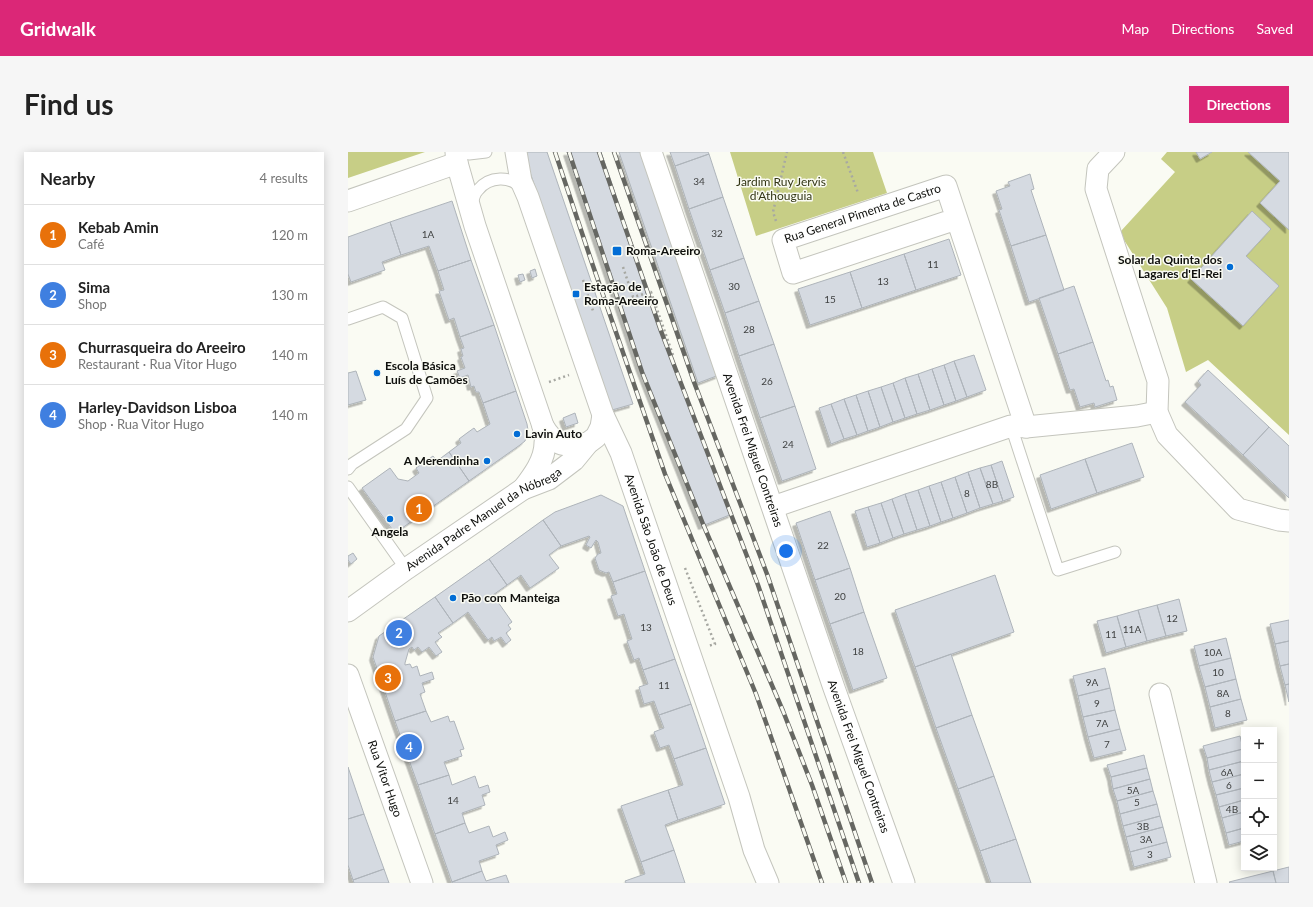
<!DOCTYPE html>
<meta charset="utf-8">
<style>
:root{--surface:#fff;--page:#f6f6f6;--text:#222;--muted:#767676;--line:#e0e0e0;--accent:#db2777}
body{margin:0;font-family:Lato,sans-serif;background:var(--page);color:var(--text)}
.controls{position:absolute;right:12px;bottom:12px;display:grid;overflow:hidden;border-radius:0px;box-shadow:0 2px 10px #0003}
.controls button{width:36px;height:36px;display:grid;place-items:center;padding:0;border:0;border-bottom:1px solid var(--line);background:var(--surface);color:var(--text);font:20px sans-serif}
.you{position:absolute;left:438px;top:399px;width:14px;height:14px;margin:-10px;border:3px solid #fff;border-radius:50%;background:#1a73e8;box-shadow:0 0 0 6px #1a73e833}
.badge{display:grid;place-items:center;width:26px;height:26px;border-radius:50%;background:var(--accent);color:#fff;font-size:13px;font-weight:700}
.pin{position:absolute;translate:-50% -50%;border:2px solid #fff;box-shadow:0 1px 4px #0006}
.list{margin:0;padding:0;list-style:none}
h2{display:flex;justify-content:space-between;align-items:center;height:52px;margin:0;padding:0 16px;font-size:17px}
h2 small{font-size:13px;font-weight:400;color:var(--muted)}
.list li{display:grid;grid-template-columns:26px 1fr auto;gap:12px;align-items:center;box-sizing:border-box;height:60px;padding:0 16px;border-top:1px solid var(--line)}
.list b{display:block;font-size:15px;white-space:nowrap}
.list p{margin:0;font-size:13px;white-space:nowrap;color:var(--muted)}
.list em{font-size:13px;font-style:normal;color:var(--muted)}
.icon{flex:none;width:22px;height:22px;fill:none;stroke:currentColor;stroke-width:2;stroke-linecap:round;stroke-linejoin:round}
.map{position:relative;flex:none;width:941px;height:731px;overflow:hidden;border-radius:0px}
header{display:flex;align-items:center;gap:24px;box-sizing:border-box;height:56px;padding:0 20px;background:var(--accent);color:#fff}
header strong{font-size:19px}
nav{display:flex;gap:22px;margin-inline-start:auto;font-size:14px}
.intro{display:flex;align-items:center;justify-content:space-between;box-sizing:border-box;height:96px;padding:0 24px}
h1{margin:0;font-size:28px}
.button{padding:10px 18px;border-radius:0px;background:var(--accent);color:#fff;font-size:14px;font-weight:700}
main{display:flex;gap:24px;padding:0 24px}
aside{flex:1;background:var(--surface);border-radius:0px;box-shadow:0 2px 10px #0003}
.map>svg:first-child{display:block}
.green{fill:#c7ce86}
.building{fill:#d5dae1;stroke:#aeb4ba;filter:url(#shadow)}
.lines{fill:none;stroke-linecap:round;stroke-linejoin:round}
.service-casing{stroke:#c4c5bd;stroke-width:13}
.minor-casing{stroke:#c4c5bd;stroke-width:23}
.path{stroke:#a7a8a2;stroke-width:2.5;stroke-dasharray:2 3;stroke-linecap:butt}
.service{stroke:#fff;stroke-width:11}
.minor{stroke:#fff;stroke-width:21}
.rail-casing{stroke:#666762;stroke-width:4.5}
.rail{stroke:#fafbf3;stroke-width:3;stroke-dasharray:9;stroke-linecap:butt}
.poi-dot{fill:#026dd5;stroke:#fafbf3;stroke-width:1.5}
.labels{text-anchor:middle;stroke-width:3;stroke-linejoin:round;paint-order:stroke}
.number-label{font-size:10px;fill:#404242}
.park-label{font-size:12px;fill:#333615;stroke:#fafbf3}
.street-label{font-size:12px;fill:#0f100d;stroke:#fafbf3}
.poi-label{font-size:12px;font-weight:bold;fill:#0f100d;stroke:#fafbf3;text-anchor:start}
</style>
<header>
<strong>Gridwalk</strong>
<nav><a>Map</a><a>Directions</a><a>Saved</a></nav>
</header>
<div class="intro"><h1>Find us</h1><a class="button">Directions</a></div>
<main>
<aside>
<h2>Nearby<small>4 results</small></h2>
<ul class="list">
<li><span class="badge" style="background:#e8710a">1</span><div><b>Kebab Amin</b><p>Café</p></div><em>120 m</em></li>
<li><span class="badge" style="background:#3f7fe0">2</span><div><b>Sima</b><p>Shop</p></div><em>130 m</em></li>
<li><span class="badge" style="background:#e8710a">3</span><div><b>Churrasqueira do Areeiro</b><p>Restaurant · Rua Vitor Hugo</p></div><em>140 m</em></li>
<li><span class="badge" style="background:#3f7fe0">4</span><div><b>Harley-Davidson Lisboa</b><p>Shop · Rua Vitor Hugo</p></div><em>140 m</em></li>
</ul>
</aside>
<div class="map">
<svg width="941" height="731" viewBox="0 0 941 731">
<defs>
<filter id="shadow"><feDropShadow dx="-3.5" dy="3.5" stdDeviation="0" flood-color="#0004"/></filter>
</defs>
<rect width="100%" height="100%" fill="#fafbf3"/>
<path class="green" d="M0 0H77L0 26Z
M382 0H525L539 41 408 84Z
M819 0H848L853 7 864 0H900L932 29 912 51 941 78V283L860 208 838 220 819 156 776 88 773 79 827 20 813 7Z"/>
<path class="building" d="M175 0H199L285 252 264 258Z
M219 0H253L322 204 384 362 354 374 291 214Z
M271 0H296L371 223 350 231Z
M322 0H360L361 2 327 14Z
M848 0H864L852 7Z
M900 0H941V78L912 51 932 29Z
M361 2 375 45 341 57 327 14Z
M682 22 686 37 683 38 698 83 663 94 651 58 654 57 648 39 662 34 660 30Z
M375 45 396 106 362 118 341 57Z
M104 49 123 108 90 119 81 94 53 103 42 70Z
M904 59 923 77 898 104 931 134 895 174 843 127Z
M42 70 53 103 34 110 37 118 3 130 0 122V85Z
M698 83 716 138 681 150 663 94Z
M601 87 613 123 568 138 556 102Z
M556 102 568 138 514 156 502 120Z
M396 106 411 149 377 161 362 118Z
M123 108 146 173 112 185 106 166 101 168 91 139 96 138 90 119Z
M187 117 189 124 184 126 182 119Z
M502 120 514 156 462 173 450 137Z
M175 122 177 128 172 130 170 123Z
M726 134 745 190 710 202 691 146Z
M411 149 426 192 391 204 377 161Z
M146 173 168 239 135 251 131 240H128L126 234 123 235 120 223 112 226 109 219 117 216 113 205 115 204 113 197 116 196 112 185Z
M745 190 758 229 760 228 762 235 765 234 769 248 747 255 746 251 732 255 726 237 722 238 710 202Z
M426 192 447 254 412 266 391 204Z
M626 203 638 238 619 245 606 209Z
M606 209 619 245 608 249 596 213Z
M596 213 608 249 596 253 584 217Z
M584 217 596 253 582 258 570 222Z
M860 218 921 275 895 303 837 250 853 233 850 229Z
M8 219 18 248 0 253V221Z
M570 222 582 258 569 262 557 226Z
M557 226 569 262 557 266 545 231Z
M545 231 557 266 545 270 533 235Z
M533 235 545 270 532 275 520 239Z
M168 239 179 272 180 278 179 284 177 289 172 293 121 329 101 300 113 291 111 287 119 281 126 276 129 280 142 272 135 251Z
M520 239 532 275 520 279 508 243Z
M508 243 520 279 509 283 496 247Z
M496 247 509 283 496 287 483 252Z
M483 252 496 287 483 292 471 256Z
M447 254 468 317 434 329 412 266Z
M227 261 230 271 218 275 215 266Z
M921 275 941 294V346L895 303Z
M784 291 796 325 749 341 737 307Z
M101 300 121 329 47 381 14 336 42 316 50 327 60 329 71 321 68 316 85 304 89 309Z
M737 307 749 341 703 357 692 323Z
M654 309 666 345 655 349 643 313Z
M643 313 655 349 645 352 632 316Z
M632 316 645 352 632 356 620 320Z
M620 320 632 356 619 361 607 325Z
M607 325 619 361 605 366 593 330Z
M593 330 605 366 593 370 581 334Z
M581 334 593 370 582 374 570 338Z
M570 338 582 374 569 378 557 342Z
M557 342 569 378 556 382 544 347Z
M253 343 275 354 297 419 265 430 261 420 258 421 251 418 247 406 250 402 253 401 250 390 248 388 243 396 238 393 242 385 241 384 213 394 195 368 207 360Z
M544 347 556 382 545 386 533 351Z
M533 351 545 386 532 391 520 355Z
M520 355 532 391 519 395 507 359Z
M482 359 502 416 467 428 448 371Z
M195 368 213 394 201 403 211 416 182 436 173 423 159 433 141 407Z
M5 401 9 407 3 412 0 408V404Z
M141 407 159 433 145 443 164 470 160 473 163 477 158 481 163 488 158 492 153 485 146 489 144 485 140 488 120 460 105 471 87 445Z
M502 416 516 460 482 472 467 428Z
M297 419 327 507 295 518 291 506 286 508 279 489 284 487 276 462 270 464 263 444 269 442 265 430Z
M647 423 666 480 567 515 547 458Z
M87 445 105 471 90 481 94 485 87 490 94 500 88 504 81 495 74 500 70 495 66 498 64 495 61 497 57 511V513L62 512 64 516 69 514 72 524 84 520 86 527 74 531 77 540 72 542 78 559 47 569 25 505 31 484Z
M831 447 839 479 818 484 809 453Z
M809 453 818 484 799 489 790 458Z
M790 458 799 489 778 495 769 464Z
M516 460 539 526 505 538 482 472Z
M769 464 778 495 758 501 749 469Z
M941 468V489L927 492 922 472Z
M878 486 883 506 851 514 846 494Z
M941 489V512L932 514 927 492Z
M603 502 624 563 588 576 567 515Z
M883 506 888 527 857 535 851 514Z
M327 507 343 552 311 563 306 549 296 552 291 535 300 532 295 518Z
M941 512V532L937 533 932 514Z
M757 516 762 536 730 544 725 524Z
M888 527 893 547 862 555 857 535Z
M941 532V550L937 533Z
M762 536 767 558 735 565 730 544Z
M893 547 899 568 867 576 862 555Z
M343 552 358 596 326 607 321 593 312 596 306 580 316 576 311 563Z
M767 558 772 577 740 585 735 565Z
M78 559 83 570 100 564 102 570 106 569 116 597 112 598 114 604 96 610 101 623 70 633 47 569Z
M624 563 646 624 610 637 588 576Z
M772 577 778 598 746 606 740 585Z
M892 584 895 597 859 606 855 594Z
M358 596 377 652 330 668 320 638 335 633 326 607Z
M895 597 896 609 861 618 859 606Z
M796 603 799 616 763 625 759 613Z
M896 609V622L864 630 861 618Z
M0 615 16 662 0 667Z
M799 616 802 627 765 637 763 625Z
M896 622V636L868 643 864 630Z
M101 623 104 633 127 624 131 636 140 633 142 640 134 643 137 653 114 661 117 671 87 682 70 633Z
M646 624 668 687 632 699 610 637Z
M802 627 805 639 769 649 765 637Z
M896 636V648L871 655 868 643Z
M320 638 330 668 317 673 326 698 293 710 273 654Z
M805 639 809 652 772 662 769 649Z
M896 648V660L874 666 871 655Z
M809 652 812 664 775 674 772 662Z
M896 660V676L878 681 874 666Z
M16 662 36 717 5 728 0 713V667Z
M812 664 815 675 778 685 775 674Z
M117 671 121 681 141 674 145 685 157 680 160 688 148 693 151 702 131 709 134 719 104 730 87 682Z
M815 675 819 690 782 700 778 685Z
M896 676V689L881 693 878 681Z
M668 687 683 731H643L632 699Z
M819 690 823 705 786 715 782 700Z
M326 698 337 731H278L277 729 297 722 293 710Z
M941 715V731H928L925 719Z
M36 717 41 731H6L5 728Z
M134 719 138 729 158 723 161 731H104V730Z
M925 719 928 731H882L881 730Z"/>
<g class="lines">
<g class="service-casing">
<path id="service" d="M116 0 121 2 138 0
M124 53C125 47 126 42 130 38 141 24 163 23 174 37
M0 167 35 155 54 166 79 246 58 277 4 312 0 317
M663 274 710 418 767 400
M0 335 58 417"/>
</g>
<g class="minor-casing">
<g id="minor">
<path d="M108 0 109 11 127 74 195 274C196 280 198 286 197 291 197 308 185 324 175 337"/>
<path id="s1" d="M168 0 173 29 180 45 255 263 273 301 391 645 406 698 420 731"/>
<path id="s2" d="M303 0 486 536 556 731"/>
<path d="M766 0 750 17 748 37 810 229 809 260 819 283 890 357 931 368 941 369"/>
<path d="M0 49 109 11"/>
<path id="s3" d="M608 67 445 121 435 88 598 34 678 275"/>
<path d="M195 274C208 296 218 295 240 291"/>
<path d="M425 355 663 274 678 275 789 264 809 260"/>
<path id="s4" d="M0 459 58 417 175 337 201 327 226 308 240 291 248 285 253 275 255 263"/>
<path id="s5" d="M0 523 74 731"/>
<path d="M812 542 858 731"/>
</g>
</g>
<path class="path" d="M495 0 510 41
M428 69 425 60 439 0
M275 115 285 145 303 140 325 203
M235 128 245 159
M201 230 221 223
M337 416 367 492 360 494"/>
<use href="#service" class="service"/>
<use href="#minor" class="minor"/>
<g class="rail-casing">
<path id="rail" d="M207 0 243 108 317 322 408 542 474 731
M221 0 294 220 355 372 435 559 464 633 498 731
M251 0 313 179 410 433 511 731
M266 0 346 230 419 422 524 731"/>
</g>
<use href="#rail" class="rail"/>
</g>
<g class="poi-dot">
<rect x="264" y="94" width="10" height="10" rx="2"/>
<circle cx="882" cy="115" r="4"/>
<rect x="224" y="138" width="8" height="8" rx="2"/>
<circle cx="29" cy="221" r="4"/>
<circle cx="169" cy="282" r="4"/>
<circle cx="139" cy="309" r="4"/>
<circle cx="42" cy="367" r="4"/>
<circle cx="105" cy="446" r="4"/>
</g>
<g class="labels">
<g class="number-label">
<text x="351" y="33">34</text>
<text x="369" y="85">32</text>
<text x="80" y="86">1A</text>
<text x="585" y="116">11</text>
<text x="535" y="133">13</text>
<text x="386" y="138">30</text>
<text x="482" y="151">15</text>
<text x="401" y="181">28</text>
<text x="419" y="233">26</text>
<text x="440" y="296">24</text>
<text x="644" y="336">8B</text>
<text x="619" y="345">8</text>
<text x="475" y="397">22</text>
<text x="492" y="448">20</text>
<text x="824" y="470">12</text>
<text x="298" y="479">13</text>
<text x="784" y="481">11A</text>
<text x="763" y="486">11</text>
<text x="510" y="503">18</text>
<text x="865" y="504">10A</text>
<text x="870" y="524">10</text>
<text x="744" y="534">9A</text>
<text x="316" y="537">11</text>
<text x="875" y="545">8A</text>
<text x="749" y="555">9</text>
<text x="880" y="565">8</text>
<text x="754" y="575">7A</text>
<text x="759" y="596">7</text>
<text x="879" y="624">6A</text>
<text x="881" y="637">6</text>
<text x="785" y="642">5A</text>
<text x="105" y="652">14</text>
<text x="789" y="654">5</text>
<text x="884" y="661">4B</text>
<text x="795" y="678">3B</text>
<text x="798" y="691">3A</text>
<text x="802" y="706">3</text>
</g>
<g class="park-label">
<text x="433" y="34">Jardim Ruy Jervis<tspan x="433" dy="14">d'Athouguia</tspan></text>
</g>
<g class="street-label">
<text dy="4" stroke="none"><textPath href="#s3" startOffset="290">Rua General Pimenta de Castro</textPath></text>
<text dy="4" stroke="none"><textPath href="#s2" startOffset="315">Avenida Frei Miguel Contreiras</textPath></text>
<text dy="4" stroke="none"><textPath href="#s4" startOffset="164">Avenida Padre Manuel da Nóbrega</textPath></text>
<text dy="4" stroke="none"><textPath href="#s1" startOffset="411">Avenida São João de Deus</textPath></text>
<text dy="4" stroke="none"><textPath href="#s2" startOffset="639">Avenida Frei Miguel Contreiras</textPath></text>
<text dy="4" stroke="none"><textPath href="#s5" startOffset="110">Rua Vitor Hugo</textPath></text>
</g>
<g class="poi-label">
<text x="278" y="103">Roma-Areeiro</text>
<text x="874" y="112" text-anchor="end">Solar da Quinta dos<tspan x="874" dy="14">Lagares d'El-Rei</tspan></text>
<text x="236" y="139">Estação de<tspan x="236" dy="14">Roma-Areeiro</tspan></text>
<text x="37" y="218">Escola Básica<tspan x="37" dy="14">Luís de Camões</tspan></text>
<text x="177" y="286">Lavin Auto</text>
<text x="131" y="313" text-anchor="end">A Merendinha</text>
<text x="42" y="384" text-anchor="middle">Angela</text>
<text x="113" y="450">Pão com Manteiga</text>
</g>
</g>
</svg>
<div class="controls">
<button>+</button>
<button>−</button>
<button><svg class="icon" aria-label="locate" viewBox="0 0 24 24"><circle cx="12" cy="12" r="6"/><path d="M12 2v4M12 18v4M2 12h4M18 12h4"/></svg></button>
<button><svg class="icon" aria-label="layers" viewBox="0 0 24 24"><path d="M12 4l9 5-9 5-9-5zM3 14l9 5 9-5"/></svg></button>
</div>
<div class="you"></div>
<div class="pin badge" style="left:71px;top:357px;background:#e8710a">1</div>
<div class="pin badge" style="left:51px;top:481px;background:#3f7fe0">2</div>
<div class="pin badge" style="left:40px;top:526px;background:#e8710a">3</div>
<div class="pin badge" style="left:61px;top:595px;background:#3f7fe0">4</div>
</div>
</main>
